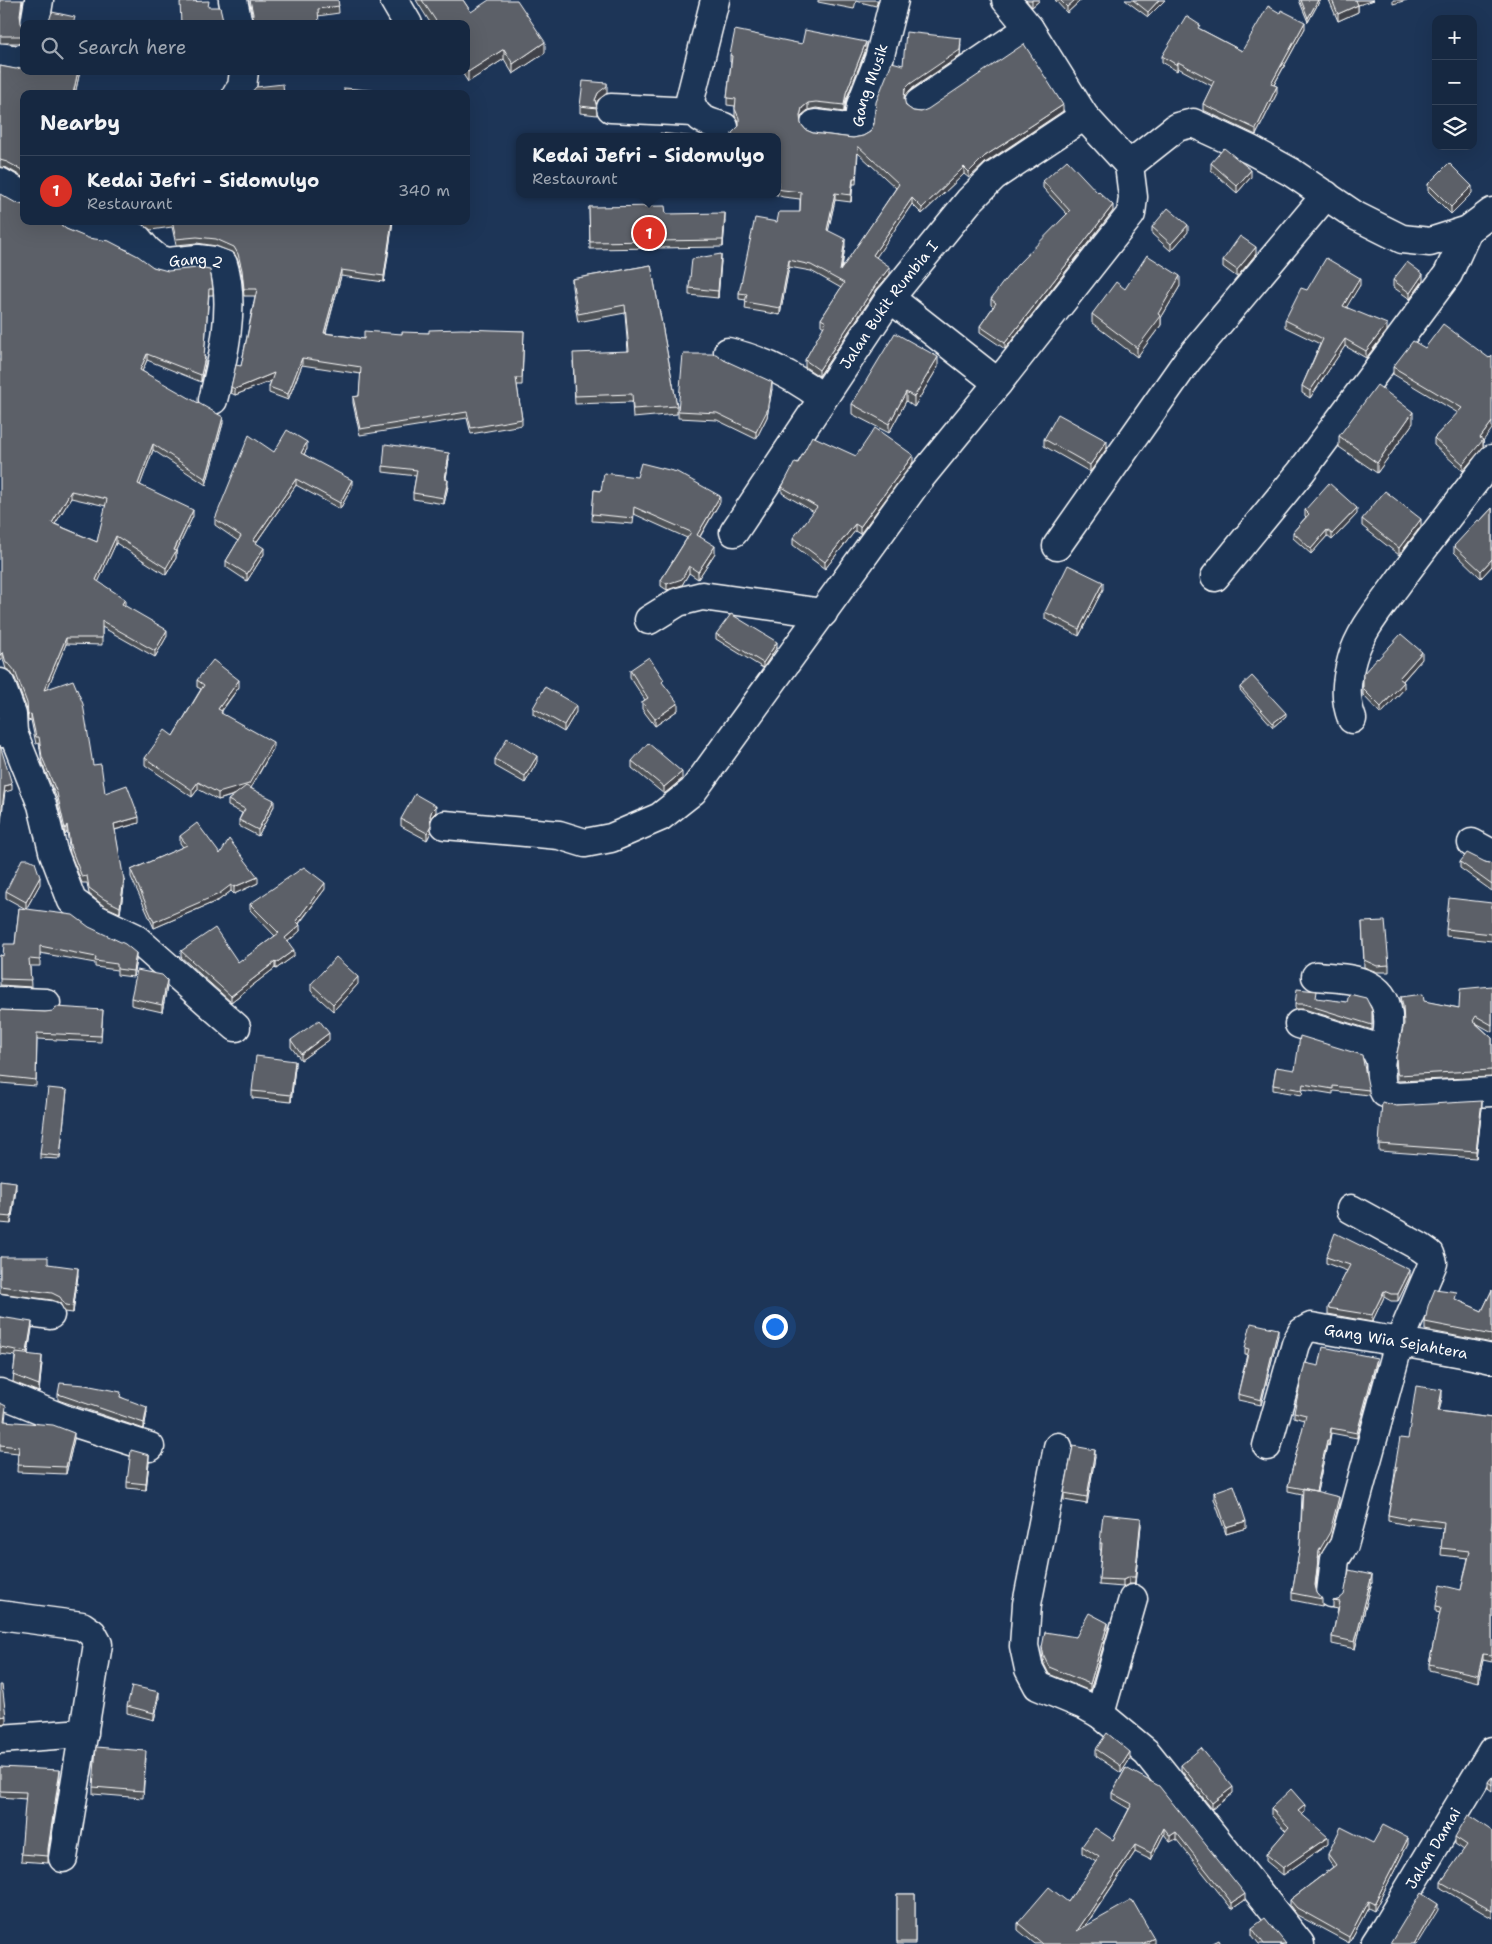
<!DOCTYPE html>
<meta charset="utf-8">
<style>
:root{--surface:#162841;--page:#23344c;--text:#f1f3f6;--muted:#9ea6b1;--line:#35445a;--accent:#d93025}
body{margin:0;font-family:"Shantell Sans",sans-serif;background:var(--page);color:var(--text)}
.controls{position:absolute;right:15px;top:15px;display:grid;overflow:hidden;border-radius:10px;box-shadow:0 5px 20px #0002}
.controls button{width:45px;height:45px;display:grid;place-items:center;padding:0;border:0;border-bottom:1px solid var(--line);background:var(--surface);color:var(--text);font:25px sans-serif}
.you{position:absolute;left:774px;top:1326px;width:18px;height:18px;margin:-12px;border:4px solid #fff;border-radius:50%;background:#1a73e8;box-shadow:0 0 0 8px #1a73e833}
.badge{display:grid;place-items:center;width:32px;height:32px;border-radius:50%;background:var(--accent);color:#fff;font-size:16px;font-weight:700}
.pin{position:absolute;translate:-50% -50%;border:2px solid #fff;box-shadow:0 1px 5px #0006}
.popup{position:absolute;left:516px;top:133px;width:265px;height:65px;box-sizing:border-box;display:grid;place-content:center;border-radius:10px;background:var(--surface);filter:drop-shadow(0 1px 4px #0005);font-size:16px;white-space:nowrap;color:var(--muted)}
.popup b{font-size:19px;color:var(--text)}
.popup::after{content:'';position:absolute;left:50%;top:100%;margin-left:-10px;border:10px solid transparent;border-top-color:var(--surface)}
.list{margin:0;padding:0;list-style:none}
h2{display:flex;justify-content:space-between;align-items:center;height:65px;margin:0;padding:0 20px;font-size:21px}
h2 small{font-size:16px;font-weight:400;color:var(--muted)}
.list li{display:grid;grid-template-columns:32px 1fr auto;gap:15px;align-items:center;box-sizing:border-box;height:70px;padding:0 20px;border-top:1px solid var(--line)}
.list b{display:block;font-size:19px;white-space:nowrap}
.list p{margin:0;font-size:16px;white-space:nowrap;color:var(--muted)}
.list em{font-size:16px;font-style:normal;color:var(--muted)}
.icon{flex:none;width:28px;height:28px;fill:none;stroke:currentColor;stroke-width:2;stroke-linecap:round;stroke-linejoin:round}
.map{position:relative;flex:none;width:1492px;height:1944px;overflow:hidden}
.search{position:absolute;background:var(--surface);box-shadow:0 5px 20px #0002;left:20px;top:20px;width:450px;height:55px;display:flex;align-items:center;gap:12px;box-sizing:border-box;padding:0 18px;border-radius:10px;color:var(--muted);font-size:19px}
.panel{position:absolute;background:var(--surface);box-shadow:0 5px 20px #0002;left:20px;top:90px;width:450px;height:135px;border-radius:10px}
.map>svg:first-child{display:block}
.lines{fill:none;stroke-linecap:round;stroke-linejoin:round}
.minor-casing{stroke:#fff;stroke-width:31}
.minor{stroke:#1d3557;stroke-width:28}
.wall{fill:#4f5359;stroke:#fff;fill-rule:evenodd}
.shaded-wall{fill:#404348;stroke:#fff}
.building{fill:#5c6067;stroke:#fff;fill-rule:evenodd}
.labels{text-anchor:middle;stroke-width:5;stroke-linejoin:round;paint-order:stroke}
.street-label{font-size:15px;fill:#fff;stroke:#1d3557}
</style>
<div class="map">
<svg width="1492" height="1944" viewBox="0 0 1492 1944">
<rect width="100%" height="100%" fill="#1d3557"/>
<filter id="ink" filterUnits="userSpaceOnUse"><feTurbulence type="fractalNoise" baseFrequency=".02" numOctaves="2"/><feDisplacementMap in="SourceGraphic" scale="10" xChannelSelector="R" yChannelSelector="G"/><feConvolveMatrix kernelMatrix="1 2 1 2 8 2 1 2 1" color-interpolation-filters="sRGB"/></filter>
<g filter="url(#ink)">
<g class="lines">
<g class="minor-casing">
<g id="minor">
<path d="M233 0 238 24"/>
<path d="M394 0 408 24"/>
<path d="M715 0 690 100C696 120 706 121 724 127"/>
<path d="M1006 0 1029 28"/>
<path d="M35 24 39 0"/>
<path d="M0 57 18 60 24 58"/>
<path d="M237 94 242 87 244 71"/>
<path d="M919 103 1029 28 1084 116 1129 165"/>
<path d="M611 108 693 112"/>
<path id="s1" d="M815 124 855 129 858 128 861 105 879 59 894 0"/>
<path d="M0 182 24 196"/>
<path id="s2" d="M72 221 94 230 126 234 137 238 147 250 158 259 167 262 198 259 214 261 223 264C236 304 223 360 213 400"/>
<path d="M890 298 998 383"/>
<path d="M728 352C763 360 794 376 823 398"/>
<path id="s3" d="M734 532 890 298 969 201 994 176 1084 116"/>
<path d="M1057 546 1187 361 1326 195"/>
<path d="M1215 577 1301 472 1448 274 1468 230"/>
<path d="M649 620 678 602 702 596 823 613"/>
<path d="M0 683 12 715 13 733H0"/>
<path d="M1352 719C1344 698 1346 681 1352 659 1359 633 1379 609 1395 587 1426 544 1459 502 1492 459"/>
<path d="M13 733 42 805 53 851 72 901 96 919 134 937 236 1027"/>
<path d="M445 825 559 835 585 843 611 838 660 817 693 791 917 482 998 383 1131 214 1133 197 1129 165 1177 127 1193 123 1251 150 1291 172 1356 216 1402 239 1430 242 1468 230 1492 212"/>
<path d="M1472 843 1492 854"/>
<path d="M1316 976C1354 979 1392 979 1388 1029 1387 1039 1383 1049 1381 1059"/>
<path d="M0 1001 46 1003"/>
<path d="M1299 1024 1371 1046C1388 1060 1375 1077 1385 1093L1396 1097 1492 1092"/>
<path d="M0 1308 50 1315"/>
<path d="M0 1393 69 1421 150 1447"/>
<path id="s4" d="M1267 1446 1296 1344 1302 1332 1311 1327C1371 1338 1432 1346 1492 1359"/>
<path d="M1058 1447 1027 1604 1024 1646 1029 1669 1038 1686 1084 1705 1100 1714"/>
<path d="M1331 1593 1335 1559 1344 1545 1399 1343 1433 1263 1430 1254 1420 1247 1351 1209"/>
<path d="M1133 1599 1100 1714 1147 1753 1300 1944"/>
<path d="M0 1615 82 1626 92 1633 98 1644 63 1858"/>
<path d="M0 1739 84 1733"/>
<path id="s5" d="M1375 1944 1386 1927 1492 1751"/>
</g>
</g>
<use href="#minor" class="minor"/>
</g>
<path class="wall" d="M0 0 20 19 21 23 24 28V43H0Z
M250 0H338L339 13 318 16 253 18 250 4Z
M416 0H463L471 12 545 53 513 74 504 59 468 82 461 71H466V24H431Z
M818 0H878L876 6 856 1 854 9 818 2Z
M1026 0H1040L1032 7Z
M1055 0H1081L1067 13Z
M1125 0H1165L1148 17Z
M1299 0H1320L1308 22Z
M1329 0H1374L1358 5V12L1338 21Z
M1305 28 1274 85 1277 93 1256 135 1203 110V104L1212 86 1178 68 1177 71 1162 62V56L1200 29 1242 51Z
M802 44 866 49 846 100 844 112 816 108 808 110 802 115 800 120 801 124 806 130 813 133 853 138 863 136 870 132 903 65 961 44 960 56 910 90 905 96 904 100 906 106 913 111 921 112 1063 111 985 163 969 178 964 174 922 214 912 204 876 257 890 274 877 289 819 376 805 367V360L824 327 821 325V319L841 288 811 271 789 267 780 315 745 309 746 300 739 299V293L777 222 800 212V199L783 197 774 194H778V137L739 126V123L735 116V106L727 105V98L731 62H730V55ZM858 153 896 188 842 269 845 246 828 231 835 200 851 202 853 184H856Z
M0 66 24 71H80L75 94H24V178L7 168 0 167Z
M280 71H296L281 72Z
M607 93 598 100 596 104 597 115 580 113V106Z
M1211 163 1251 177 1237 193 1211 170Z
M1043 181 1113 211 1005 349 980 332V326L993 307 991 305V299L1067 214 1043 188Z
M1428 184 1472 193 1451 214 1428 191Z
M16 203 60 224 66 229 153 267 213 289V295H209L204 357 205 364 201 382 147 360 142 371 223 423 206 485 153 450 140 485 193 516 176 552V558L166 575 116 543 98 582 125 605V606L167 636 155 657 102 627V645L66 644 47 689 93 765 105 793 139 823 115 830 124 887 120 913 104 906 89 894 87 883H82L70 853 67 832 65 835 57 799 42 763 39 743 36 744 31 720 28 721 27 710 15 678 10 671 6 669 3 659 0 661ZM71 498 106 506 97 542 55 524Z
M589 207 725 220 723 247 590 249Z
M137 221H393L384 282 341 276 326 333 364 339 402 334 429 333 524 331 522 385H517L522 419V425L471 434 467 418 360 435 353 403V397L359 396 361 374 302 365 288 400 269 393V387L271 381 235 395 231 393V387L241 366 255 296H244L242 276 238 260 234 253 216 246 197 243 176 245 172 227 151 230 143 224Z
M1152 227 1188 232 1171 251 1152 234Z
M1256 254 1237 277 1223 267V260Z
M721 261 718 298 689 295V288Z
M651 265 677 406V414L633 418 632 402 575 404 573 361 628 351 625 313 578 322 572 287V279Z
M1393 280 1423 281 1410 299 1393 287Z
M1360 285 1346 307 1387 331 1366 358 1345 346 1310 398 1302 393V386L1320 344 1285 327V320L1307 290Z
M1180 286 1161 318V325L1137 357 1092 323V314L1125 289Z
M1425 348 1489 358 1483 447 1463 471 1434 445V438L1458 413 1393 374V367Z
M724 360 772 389 767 417 756 439 717 420 678 418V411Z
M938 367 914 407 906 401 889 433 852 414V404Z
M1413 423 1377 473 1339 447V436Z
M1044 439 1107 448 1090 472 1044 446Z
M307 449 304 454 352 487 340 509 296 485 256 543 264 554 247 581 226 567V561L238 541 215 525V519L274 452Z
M856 456 913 462 860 534 855 531 825 569 793 545V538L814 512 782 493V487L798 463Z
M449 459 446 479 448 486 444 504 413 499V493L416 476 383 472V466Z
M594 490 720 502 700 537 715 553 698 579 689 573 682 585 667 590 661 586V580L687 538 634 514 633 524 592 521Z
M1492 508V566L1481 578 1454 552V546L1480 521Z
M1305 510 1357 514 1332 540 1327 536 1311 554 1293 538V532L1306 517 1305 516Z
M1362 519 1421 526 1399 555 1362 526Z
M1103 589 1079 636 1045 619V612Z
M716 634 777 647 763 668 716 639Z
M1378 659H1422L1403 681 1404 689 1381 714 1363 695V674Z
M630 670 664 685 678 710 655 726 642 709V702L645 700 630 677Z
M197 680 239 687 222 711V714L273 749 251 788 274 806 258 836 239 826V820L242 813 228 806V800L235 795 218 800 198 789 192 797 145 765V758L173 736 201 689 197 687Z
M1240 687 1286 716 1273 727 1240 690Z
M533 708 576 712 564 732 533 714Z
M495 759 537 762 525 783 495 766Z
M632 761 682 779 664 794 632 768Z
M436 812 432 816 430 821 431 832 427 840 401 826V819Z
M180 836 220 854 258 883 234 894 231 891 219 900 154 928 131 877V870L183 847 180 843Z
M1460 862H1485L1492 864V891L1460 868Z
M40 884 26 909 6 898V891Z
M325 889 299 924 300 931 288 941 294 956 276 969 275 968 231 1002 181 957V951L238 962 242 960 275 936 250 910V904Z
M1492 903V941L1446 936V929Z
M19 908 136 960 133 977 117 975V970L95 967V963L40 953V966H30L31 987 0 985V955L3 956 15 944Z
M1362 922 1389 965V972H1377L1364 967Z
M311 984H358L333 1011 311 991Z
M1492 986V1032L1476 1023 1492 1038V1077L1398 1081 1397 1079 1396 1057 1403 1025V1012L1401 1003V997L1459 1008Z
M167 987 162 1012 131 1005V998Z
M1317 999 1372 1010V1030L1304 1009H1295V1004Z
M0 1010 45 1012 103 1010 101 1042 37 1039 36 1086 0 1083Z
M291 1040H329L301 1060 291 1047Z
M295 1067 291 1102 252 1098V1091Z
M1276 1067 1369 1090V1095L1333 1091V1094L1303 1089 1302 1095 1273 1090V1085Z
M67 1090 60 1159 40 1158V1154Z
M1397 1106 1482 1108 1476 1158 1379 1151V1144Z
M0 1180 16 1189 11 1224 0 1223Z
M0 1257 48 1264 78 1275 73 1313 65 1312 60 1303 52 1300 0 1293Z
M1326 1257 1410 1276 1398 1301H1391L1384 1297 1372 1322 1328 1314V1308L1347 1271 1326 1263Z
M1492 1290V1343L1425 1330V1322L1457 1300 1482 1311Z
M0 1317 32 1328 28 1354 42 1363 39 1392 13 1382 15 1356 0 1354Z
M1278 1335 1261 1405 1238 1400V1394L1247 1354H1245V1348Z
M1377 1363 1357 1438 1331 1433 1329 1446 1327 1445 1317 1492 1339 1503 1330 1539 1319 1557 1316 1588 1317 1593 1322 1599V1606L1292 1600V1593L1300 1546 1302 1494 1288 1491V1486L1305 1420 1294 1417V1412L1319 1366Z
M58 1394 121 1397 147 1412 144 1429 58 1400Z
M1442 1397 1439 1411 1492 1418V1662L1483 1660 1478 1682 1429 1670V1664L1440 1613 1436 1612V1606L1461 1590 1468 1558 1441 1555 1443 1528 1409 1524 1408 1525 1388 1521V1515L1395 1473V1467L1408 1439Z
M0 1403 6 1412 5 1421 74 1439 66 1474 17 1472 18 1453 0 1451Z
M1095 1457 1087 1504 1064 1500V1493Z
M149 1462 146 1490 127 1488V1482Z
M1214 1492 1246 1528 1226 1534 1214 1499Z
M1141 1525 1135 1584H1129L1123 1587 1099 1585 1101 1550H1100V1543Z
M1372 1582 1355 1649 1332 1644V1637L1338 1609 1333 1608V1601L1338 1600Z
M1108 1630 1090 1691 1049 1674 1044 1664 1042 1654V1647L1076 1637Z
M159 1699 154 1720 127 1713V1706Z
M1096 1749 1130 1759 1121 1773 1096 1756Z
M146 1758 143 1798 93 1794V1787Z
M1181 1765 1233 1793 1212 1809 1181 1770Z
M0 1767 60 1777 48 1853V1863L21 1861 26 1799 0 1797Z
M1126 1768 1245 1900 1232 1909 1176 1839 1170 1842 1164 1834 1151 1860 1135 1852 1085 1927 1154 1944H1035L1018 1930V1923L1068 1902 1096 1862 1082 1853V1846L1113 1840 1129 1809 1112 1799V1793Z
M1492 1777V1791L1488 1788V1782Z
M1271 1808 1305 1812 1302 1815 1328 1844 1283 1875 1266 1861V1854L1286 1831 1271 1815Z
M1492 1831V1918L1441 1888V1882L1464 1850 1455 1844V1837Z
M1373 1843 1408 1844 1374 1911 1368 1908 1349 1943 1297 1915 1290 1906V1900L1333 1867 1328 1860V1854Z
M897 1894H915V1944H897Z
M1252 1928 1286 1944H1259L1252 1935Z"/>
<path class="shaded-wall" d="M22 0H23L20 22V15Z
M1032 0H1040L1032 7Z
M1075 0H1081L1067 13V7Z
M1159 0H1165L1148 17V12Z
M1318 0H1320L1308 22V18Z
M1355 0H1374L1355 6Z
M1393 0H1407L1393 4Z
M1358 5V12L1338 21V14Z
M1305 22V28L1271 90V84Z
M961 38 960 56 910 90 905 96 904 105V98L905 89 910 84Z
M545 42V53L513 74V64Z
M866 42V49L846 100 844 112V105L846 93Z
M504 49V59L468 82V72Z
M1178 62V68L1177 71V65Z
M78 71H80L75 94H73Z
M607 83V93L598 100 595 107V100L598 93Z
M1277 86V93L1256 135V129Z
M808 103V110L802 115 800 123V116L802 108Z
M1063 105V111L985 163 969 178V172L985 156Z
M964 167V174L922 214V208Z
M1251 170V177L1237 193V186Z
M853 178V184L851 202V195Z
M1472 186V193L1451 214V207Z
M835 193V200L827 237V230Z
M912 198V204L873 262V255Z
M1113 205V211L1005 349V343Z
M725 213V220L723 247V240Z
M392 221H393L384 282V276Z
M1188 225V232L1171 251V244Z
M845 239V246L840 277V271Z
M1256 247V254L1237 277V270Z
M721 254V261L718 298V291Z
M789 260V267L780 315V308Z
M890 267V274L877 289 819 376V370L877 283Z
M341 270V276L324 339V333Z
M1423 274V281L1410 299V293Z
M1180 276V286L1161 318V325L1137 357V348Z
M1360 278V285L1343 313V306Z
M1387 324V331L1366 358V351Z
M1345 339V346L1310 398V391Z
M147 354V360L140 376V370Z
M205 357V364L201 382V375Z
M938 357V367L914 407V397Z
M302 358V365L288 400V394Z
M274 373V380L235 395V389Z
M772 382V389L767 417 756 439V432Z
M906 392V401L889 433V424Z
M1413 412V423L1377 473V463Z
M223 417V423L206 485V479Z
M1492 422V429L1483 441V447L1463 471V464L1480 438Z
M1107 441V448L1090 472V465Z
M307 442V449L301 459V453Z
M153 444V450L138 491V484Z
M449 453V459L445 485V479Z
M913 455V462L860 534V527Z
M296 479V485L253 547V541Z
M352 480V487L340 509V503Z
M448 480V486L444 504V498Z
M71 491V498L52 529V523Z
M720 496V502L697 541V535Z
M1357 508V514L1332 540V534Z
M193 510V516L176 552V558L166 575V568Z
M1421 519V526L1399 555V548Z
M855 524V531L825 569V562Z
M1327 530V536L1311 554V549Z
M116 536V543L96 587V580Z
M715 546V553L698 579V572Z
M264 548V554L247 581V574Z
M1492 559V566L1481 578V571Z
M689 566V573L682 585 667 590V584Z
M1103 582V589L1079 636V629Z
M125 599V605L122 611V604Z
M167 630V636L155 657V651Z
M66 638V644L44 697V690Z
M777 642V647L763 668V663Z
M3 652V659L0 661V655Z
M1422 652V659L1399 685V678Z
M239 680V687L218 715V709Z
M1404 682V689L1381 714V707Z
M678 703V710L655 726V719Z
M576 705V712L564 732V725Z
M1286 713V716L1273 727V723Z
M31 714V720L28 721V715Z
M273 742V749L249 790 218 800V793Z
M537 756V762L525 783V776Z
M682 772V779L664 794V787Z
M198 782V789L192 797V790Z
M12 784V790L5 792 0 829V823L5 786Z
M274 800V806L258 836V830Z
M436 806V812L432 816 430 823V816L432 810Z
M139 817V823L114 830V824Z
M67 825V832L65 835V829Z
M431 825V832L427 840V833Z
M40 877V884L26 909V902Z
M258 877V883L234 894V887Z
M124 880V887L120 913V907Z
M325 883V889L296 927V921Z
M231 885V891L219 900 154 928V922Z
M300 925V931L285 944V938Z
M294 950V956L276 969V963Z
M136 953V960L133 977V971Z
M275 962V968L231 1002V996Z
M358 977V984L333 1011V1004Z
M167 980V987L162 1012V1005Z
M329 1033V1040L301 1060V1054Z
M295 1061V1067L291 1102V1095Z
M1482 1101V1108L1476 1158V1151Z
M16 1182V1189L11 1224V1217Z
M78 1268V1275L73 1313V1306Z
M1410 1270V1276L1398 1301V1294Z
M1384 1291V1297L1372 1322V1315Z
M32 1322V1328L27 1358V1352Z
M1278 1329V1335L1261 1405V1400Z
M42 1356V1363L39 1392V1385Z
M1377 1358V1363L1357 1438V1433Z
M1442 1390V1397L1438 1417V1411Z
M147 1407V1412L144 1429V1423Z
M1331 1428V1433L1329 1446V1440Z
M74 1433V1439L66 1474V1467Z
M1327 1440V1445L1316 1496V1491Z
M1095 1450V1457L1087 1504V1497Z
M149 1455V1462L146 1490V1484Z
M1339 1497V1503L1330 1539 1319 1557 1315 1592V1585L1319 1551Z
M1141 1518V1525L1135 1584V1577Z
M1246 1521V1528L1226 1534V1527Z
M1372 1575V1582L1355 1649V1642Z
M1129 1577V1584L1123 1587V1580Z
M1108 1623V1630L1090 1691V1684Z
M1483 1654V1660L1478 1682V1675Z
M159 1692V1699L154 1720V1713Z
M6 1716V1723L0 1724V1717Z
M1130 1752V1759L1121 1773V1766Z
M60 1770V1777L48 1855V1849Z
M1233 1787V1793L1212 1809V1803Z
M1305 1805V1812L1298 1818V1811Z
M1164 1828V1834L1151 1860V1853Z
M1176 1832V1839L1170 1842V1836Z
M1328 1837V1844L1283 1875V1868Z
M1408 1838V1844L1374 1911V1904Z
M1135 1845V1852L1077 1938V1931Z
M1245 1894V1900L1232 1909V1903Z
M1368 1901V1908L1349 1943V1937Z
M1438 1904V1910L1417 1944H1414Z
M1154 1938V1944H1142Z"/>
<path class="building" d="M0 0H22L20 15 21 23 24 28V36H0Z
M250 0H338L339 6 318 9 319 24H251L253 14Z
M422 0H463L471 12 489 0H517L545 42 513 64 504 49 468 72 466 69V24H438Z
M1060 0H1075L1067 7Z
M1133 0H1159L1148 12Z
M1301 0H1318L1308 18Z
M1332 0H1356L1358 5 1338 14Z
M209 1 208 7H220L224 24H181L180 2Z
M1268 6 1280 13 1281 10 1305 22 1271 84 1277 86 1256 129 1203 104 1214 81 1178 62 1177 65 1162 56 1186 16 1200 25 1198 28 1242 51Z
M52 12 75 17 73 24H48Z
M735 30 802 44 805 30 866 42 846 93 844 105 816 102 808 103 802 108 800 116 801 124 806 130 813 133 853 138 863 136 870 132 874 124 876 102 892 62 903 65 906 32 961 38 960 50 910 84 905 89 904 98 906 106 913 111 921 112 928 109 1024 44 1063 105 985 156 969 172 964 167 922 208 912 198 873 255 890 267 877 283 819 370 805 360 826 322 821 319 844 283 811 265 789 260 780 308 745 302 747 294 739 293 755 218 777 222 779 212H800L801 192 783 190 778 189V137H732V133L739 126V118L735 109 736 99 727 98 732 56 730 55ZM858 146 899 184 840 271 845 239 827 230 835 193 851 195 853 178H856Z
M0 66 16 69 24 67V71H78L73 94H24V171L7 162 0 160Z
M583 81 607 83V86L598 93 595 100 597 108 580 106Z
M283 84 284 94H250L256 87Z
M344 88 393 92V94H344Z
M623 133 649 137H623Z
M660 133 697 137H660Z
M1224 148 1251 170 1237 186 1211 163Z
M1067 160 1098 193 1099 192 1113 205 1005 343 980 326 996 303 991 299 1001 285 1016 266 1070 211 1043 181Z
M1449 163 1472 186 1451 207 1428 184Z
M0 194 16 203 24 205V221H59L60 224 66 229 88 238 109 241 138 256 153 267 168 271 198 268 210 270 213 289H209L204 357H205L201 375 147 354 140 370 223 417 206 479 153 444 138 484 193 510 174 550 176 551 166 568 116 536 96 580 125 599 122 604 167 630 155 651 102 621V638H66L44 690 73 680 83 704 93 765 101 764 105 793 127 785 139 817 114 824 124 880 120 907 104 899 89 888 87 876 82 877 70 846 67 825 65 829 57 793 42 757 39 737H36L31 714 28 715 27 703 15 671 10 665 6 663 3 652 0 655ZM71 491 107 499 97 542 52 523Z
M665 206 666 214 725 213 723 240 590 242 589 207Z
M1168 208 1188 225 1171 244 1152 227Z
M148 221H170L151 223Z
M172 221H392L384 276 341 270 324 333 364 339V331L402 334V332L429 333V330L462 329 524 331 522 378H516L522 419 471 428 467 412 360 429 353 397 359 396 361 367 302 358 288 394 269 387 274 373 235 389 231 387 236 365 241 366 257 289H244L242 270 238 254 234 247 216 239 197 237 176 239Z
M1240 236 1256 247 1237 270 1223 260Z
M721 254 718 291 689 288 692 259Z
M1147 255 1180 276 1158 314 1161 316 1137 348 1092 314 1116 282 1125 289Z
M1326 258 1360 278 1343 306 1387 324 1366 351 1345 339 1310 391 1302 386 1323 339 1285 320 1301 288 1307 290Z
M1407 262 1423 274 1410 293 1393 280Z
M651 265 677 406 633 409 632 394 575 396 573 353 629 351 625 305 578 314 572 279Z
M1443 324 1489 358 1492 355V422L1480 438 1483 440 1463 464 1434 438 1462 408 1393 367 1413 341 1425 348Z
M895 333 938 357 914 397 906 392 889 424 852 404Z
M683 354H716L724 360 772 382 767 411 756 432 717 413 678 411Z
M1377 385 1413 412 1377 463 1339 436Z
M1058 414 1107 441 1090 465 1044 439Z
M875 428 913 455 860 527 855 524 825 562 793 538 817 507 782 487 795 462 798 463 812 436 856 456Z
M287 430 307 442 301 453 352 480 340 503 296 479 253 541 264 548 247 574 226 561 241 536 215 519 249 435 274 452Z
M385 444 449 453 445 479 448 480 444 498 413 493 417 470 383 466Z
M641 463 677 472 720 496 697 535 715 546 698 572 689 566 682 579 667 584 661 580 691 532 634 507 633 518 592 514 594 490 601 491 604 473 637 477Z
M1329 483 1357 508 1332 534 1327 530 1311 549 1293 532 1309 514 1305 510Z
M1385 491 1421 519 1399 548 1362 519Z
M1492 508V559L1481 571 1454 546 1478 520 1480 521Z
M1068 565 1103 582 1079 629 1045 612Z
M731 614 777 642 763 663 716 634Z
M1401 634 1422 652 1399 678 1404 682 1381 707 1363 689V674L1377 658 1378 659Z
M649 657 664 680 662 682 678 703 655 719 642 702 648 698 630 670Z
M213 660 239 680 218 709 222 711 221 713 273 742 249 784 218 793 198 782 192 790 145 758 165 730 173 736 204 685 197 680Z
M1252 676 1286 713 1273 723 1240 687Z
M545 687 576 705 564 725 533 708Z
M507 738 537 756 525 776 495 759Z
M648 743 682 772 664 787 632 761Z
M0 745 12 784 5 786 0 823Z
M246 786 274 800 258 830 239 820 245 809 228 800Z
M415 794 436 806 432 810 430 816 431 825 427 833 401 819Z
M197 823 220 854 229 839 258 877 234 887 231 885 219 894 154 922 131 870 187 845 180 836Z
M1467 853 1485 862 1492 864V885L1460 862Z
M22 859H29L35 862 40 877 26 902 6 891Z
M304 867 325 883 296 921 300 925 285 938 294 950 276 963 275 962 231 996 181 951 215 928 238 962 242 959V960L279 933 250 904Z
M1449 898 1492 903V934L1446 929Z
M19 908 73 915 89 927 125 944 136 953 133 971 117 969V964L95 961 96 957 40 946V960L29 959 31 980 0 979V955L3 956 4 944H15Z
M1385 921 1389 965 1377 966 1364 960 1362 922Z
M336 957 358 977 333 1004 311 984Z
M137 970 162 975 167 980 162 1005 131 998Z
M1492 986V1025L1476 1016 1473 1021 1492 1038V1070L1398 1075 1397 1072 1396 1057 1404 1024 1403 1006 1401 997 1423 994 1424 1001 1459 1008 1460 989Z
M1297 989 1317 991 1316 998 1347 1002 1349 994 1366 998 1372 1010V1025L1304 1004H1295Z
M56 1007 103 1010 101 1036 37 1033 36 1080 0 1076V1010L45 1012 53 1011Z
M319 1020 329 1033 301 1054 291 1040Z
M1300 1036 1362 1055 1369 1090 1333 1086V1089L1303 1084 1302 1090 1273 1085 1276 1067 1295 1070Z
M256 1056 295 1061 291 1095 252 1091Z
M48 1088 67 1090 60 1156 40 1154Z
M1482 1101 1476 1151 1379 1144 1382 1102 1397 1106Z
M0 1180 16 1182 11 1217 0 1216Z
M1335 1233 1410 1270 1398 1294H1391L1384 1291 1372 1315 1328 1308 1350 1265 1326 1257Z
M0 1257H48V1264L78 1268 73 1306 65 1305 60 1297 52 1293 0 1286Z
M1435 1289 1457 1292 1455 1299 1482 1311 1492 1290V1335L1425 1322 1428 1306Z
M0 1317 32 1322 27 1352 0 1347Z
M1251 1323 1278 1329 1261 1400 1238 1394 1249 1349 1245 1348Z
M1323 1347 1377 1358 1357 1433 1331 1428 1329 1440H1327L1316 1491 1288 1486 1306 1415 1294 1412 1305 1363 1319 1366Z
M16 1353 42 1356 39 1385 13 1375Z
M60 1383 85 1385 121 1392 120 1397 147 1407 144 1423 58 1394Z
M1416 1386 1442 1390 1438 1411 1492 1418V1521L1491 1529H1492V1655L1483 1654 1478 1675 1429 1664 1441 1607 1436 1606 1440 1585 1461 1590 1470 1551 1441 1548 1444 1522 1409 1517 1408 1519 1388 1515 1397 1467H1395L1400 1438 1408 1439Z
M0 1403 6 1406 4 1421 53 1425 74 1433 66 1467 17 1465 19 1447 0 1445Z
M1073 1446 1095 1450 1087 1497 1064 1493Z
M131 1450 149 1455 146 1484 127 1482Z
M1234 1485 1246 1521 1226 1527 1214 1492Z
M1303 1488 1339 1497 1330 1532 1319 1551 1315 1585 1317 1593 1322 1599 1292 1593 1300 1546Z
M1103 1514 1141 1518 1135 1577H1129L1123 1580 1099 1579 1102 1543H1100Z
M1349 1570 1372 1575 1355 1642 1332 1637 1340 1602 1333 1601 1338 1600 1344 1595Z
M1089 1613 1108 1623 1090 1684 1049 1667 1044 1657 1042 1647 1045 1632 1076 1637Z
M0 1685H2L6 1716 0 1717Z
M132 1686 159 1692 154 1713 127 1706Z
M1107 1733 1130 1752 1121 1766 1096 1749Z
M96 1747 146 1751 143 1791 93 1787Z
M1201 1748 1233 1787 1212 1803 1181 1765Z
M0 1767 60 1770 48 1849V1856L21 1854 26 1792 0 1791Z
M1126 1768 1159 1786 1245 1894 1232 1903 1176 1832 1170 1836 1164 1828 1151 1853 1135 1845 1077 1931 1132 1900 1154 1938 1142 1944H1043L1018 1923 1049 1887 1068 1902 1099 1857 1082 1846 1095 1828 1113 1840 1132 1804 1112 1793Z
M1492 1777V1785L1488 1782Z
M1291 1789 1305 1805 1298 1811 1328 1837 1283 1868 1266 1854 1289 1827 1271 1808Z
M1468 1815 1492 1831V1911L1441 1882 1467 1845 1455 1837Z
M1383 1825 1408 1838 1374 1904 1368 1901 1349 1937 1297 1908 1290 1900 1336 1865 1328 1854 1341 1827 1373 1843Z
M1421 1893 1438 1904 1414 1944H1390Z
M897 1894H915V1942H897Z
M1265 1918 1286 1944H1264L1252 1928Z
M1219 1940 1221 1944H1211Z"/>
</g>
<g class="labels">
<g class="street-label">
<text dy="5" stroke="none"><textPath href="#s1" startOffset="88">Gang Musik</textPath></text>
<text dy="5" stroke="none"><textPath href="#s2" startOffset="136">Gang 2</textPath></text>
<text dy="5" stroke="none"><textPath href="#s3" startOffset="275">Jalan Bukit Rumbia I</textPath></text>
<text dy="5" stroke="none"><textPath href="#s4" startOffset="216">Gang Wia Sejahtera</textPath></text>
<text dy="5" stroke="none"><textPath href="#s5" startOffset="112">Jalan Damai</textPath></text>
</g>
</g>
</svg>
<div class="controls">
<button>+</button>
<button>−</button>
<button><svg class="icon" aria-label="layers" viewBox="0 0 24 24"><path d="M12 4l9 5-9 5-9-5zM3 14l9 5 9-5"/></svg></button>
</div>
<div class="you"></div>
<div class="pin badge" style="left:649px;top:233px">1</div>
<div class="popup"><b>Kedai Jefri - Sidomulyo</b>Restaurant</div>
<div class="search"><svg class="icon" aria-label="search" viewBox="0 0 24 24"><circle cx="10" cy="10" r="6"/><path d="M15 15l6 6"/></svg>Search here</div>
<section class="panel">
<h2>Nearby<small></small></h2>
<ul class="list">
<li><span class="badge">1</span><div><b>Kedai Jefri - Sidomulyo</b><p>Restaurant</p></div><em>340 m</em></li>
</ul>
</section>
</div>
